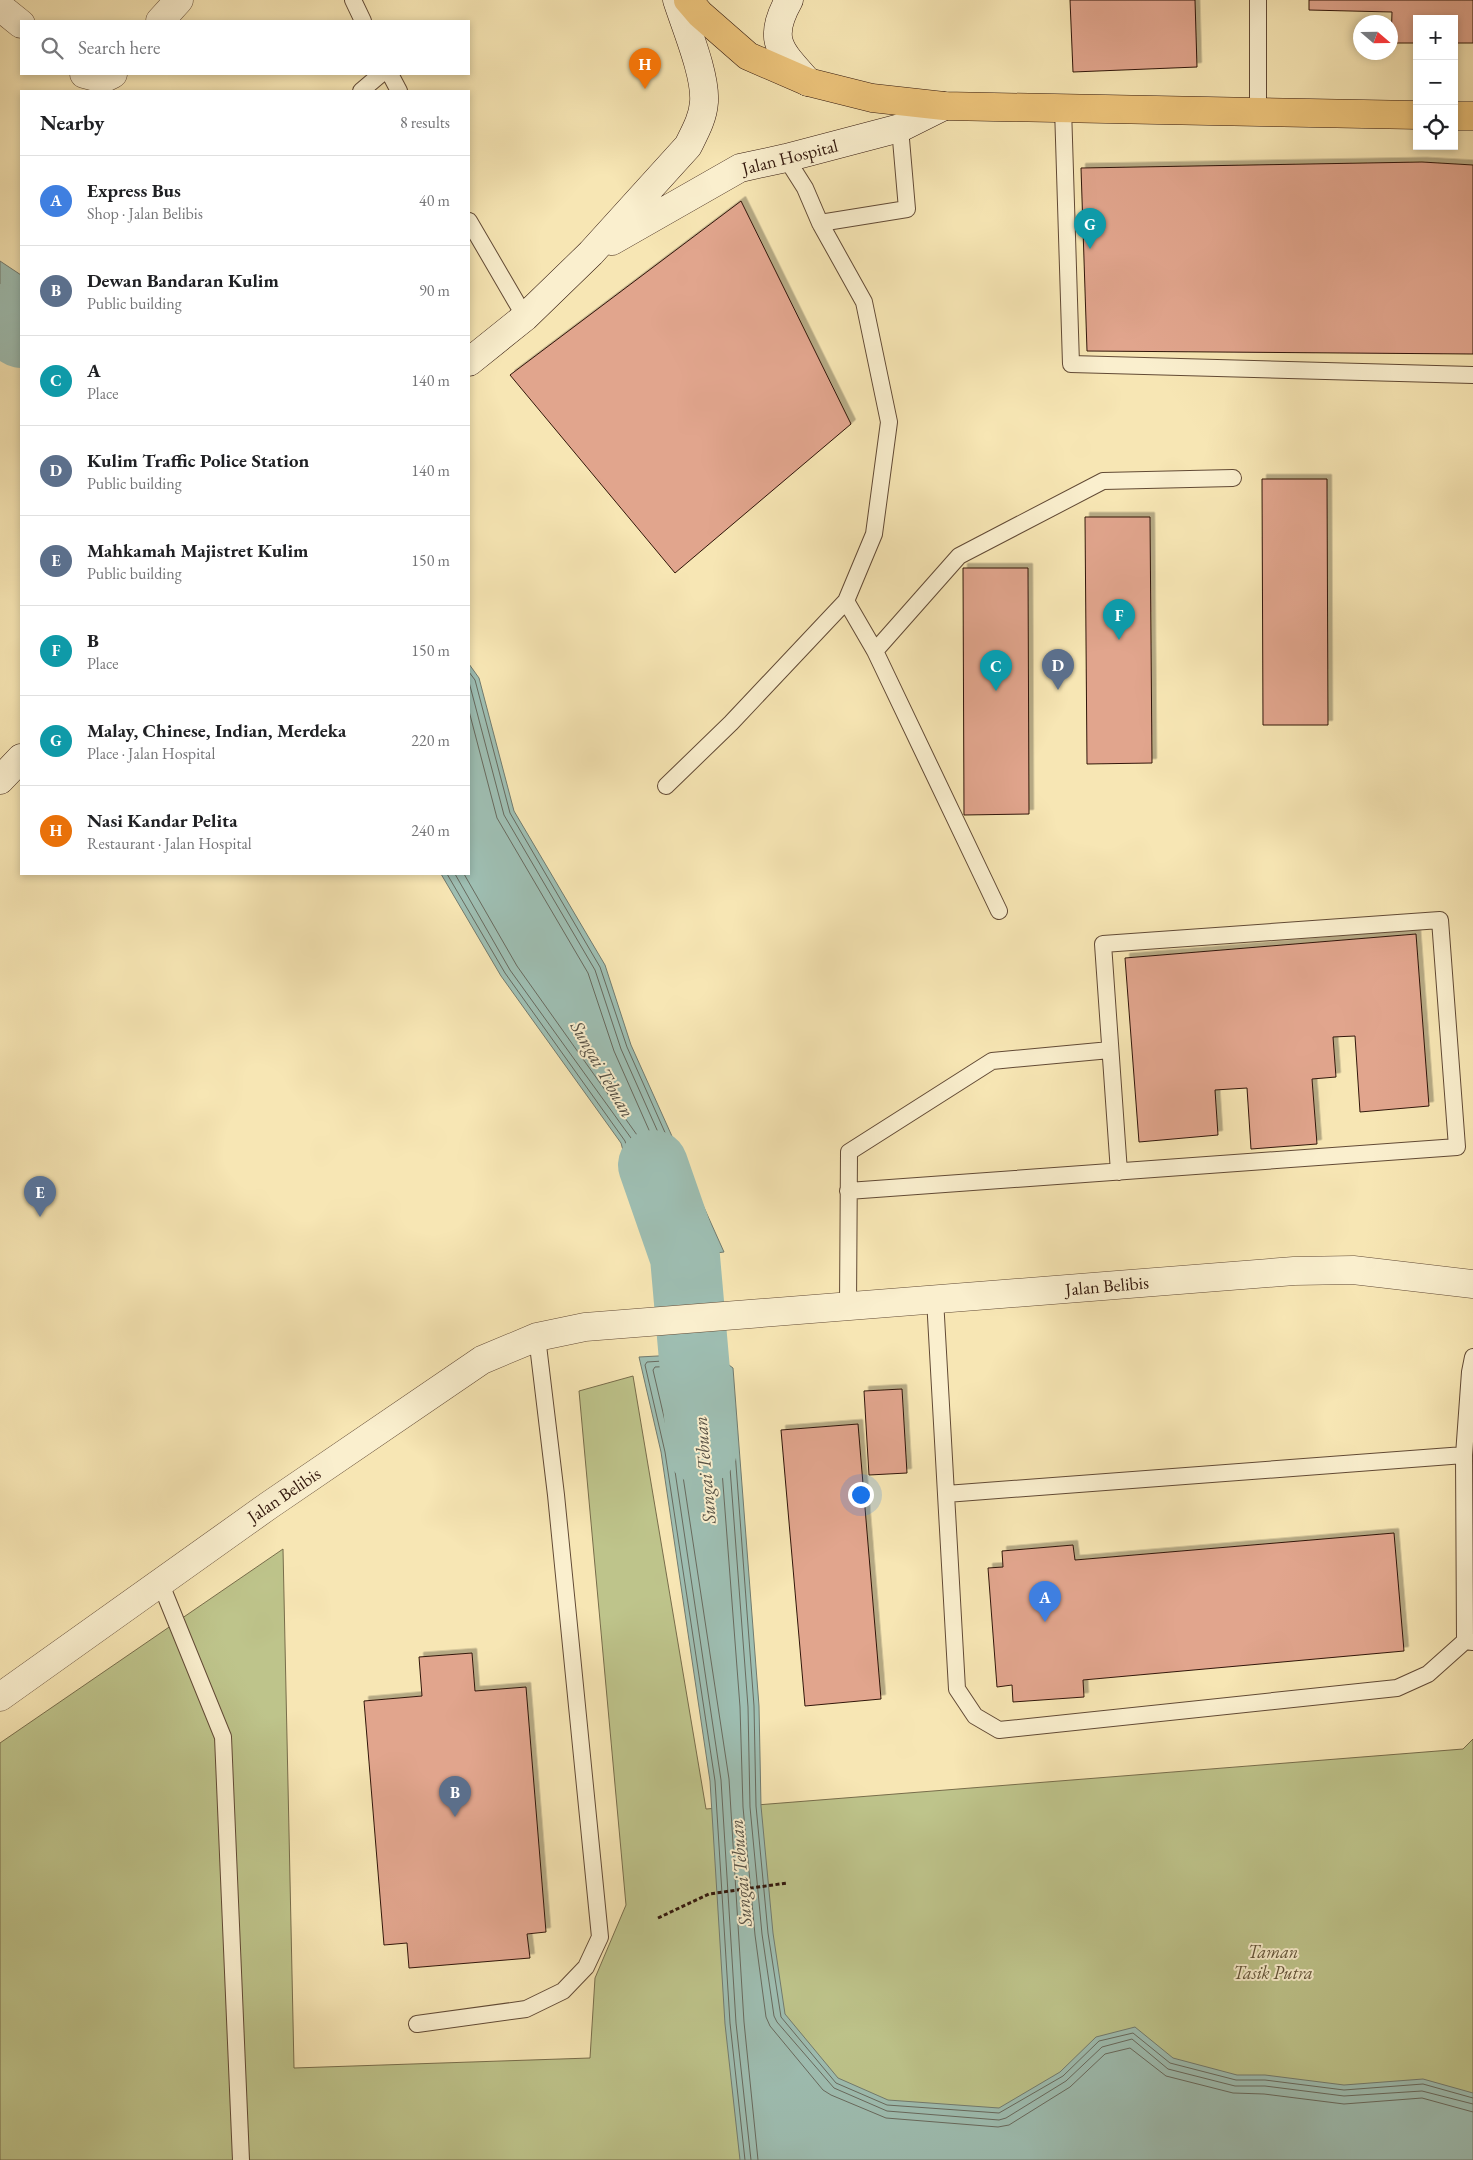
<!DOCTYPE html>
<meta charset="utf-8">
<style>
:root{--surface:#fff;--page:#f2f2f2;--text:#202124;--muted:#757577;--line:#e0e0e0;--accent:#8f2418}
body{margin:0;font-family:"EB Garamond",serif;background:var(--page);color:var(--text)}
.controls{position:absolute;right:15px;top:15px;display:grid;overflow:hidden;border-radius:0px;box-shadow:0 2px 8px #0003}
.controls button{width:45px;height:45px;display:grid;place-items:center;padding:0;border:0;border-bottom:1px solid var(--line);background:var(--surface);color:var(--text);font:25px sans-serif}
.compass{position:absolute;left:1353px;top:15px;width:45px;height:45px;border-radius:50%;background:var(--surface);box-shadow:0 2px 8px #0003;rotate:110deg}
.you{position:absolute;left:860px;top:1494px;width:18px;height:18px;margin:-12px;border:4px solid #fff;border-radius:50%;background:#1a73e8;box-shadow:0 0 0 8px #1a73e833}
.badge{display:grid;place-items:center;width:32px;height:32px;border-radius:50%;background:var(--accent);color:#fff;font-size:16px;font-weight:700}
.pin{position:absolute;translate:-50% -41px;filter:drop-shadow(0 1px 2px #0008)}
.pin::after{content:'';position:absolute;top:26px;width:18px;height:15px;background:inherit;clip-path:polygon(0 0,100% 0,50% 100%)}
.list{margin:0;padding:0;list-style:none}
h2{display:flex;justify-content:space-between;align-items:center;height:65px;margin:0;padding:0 20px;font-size:21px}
h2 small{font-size:16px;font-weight:400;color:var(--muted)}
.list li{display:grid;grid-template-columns:32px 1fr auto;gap:15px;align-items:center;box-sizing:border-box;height:90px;padding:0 20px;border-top:1px solid var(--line)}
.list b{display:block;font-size:19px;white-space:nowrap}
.list p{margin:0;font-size:16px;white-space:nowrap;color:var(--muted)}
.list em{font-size:16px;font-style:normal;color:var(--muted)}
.icon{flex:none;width:28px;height:28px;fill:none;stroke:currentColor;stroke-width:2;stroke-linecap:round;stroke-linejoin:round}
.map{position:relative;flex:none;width:1473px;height:2160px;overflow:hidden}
.search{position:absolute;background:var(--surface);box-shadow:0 2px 8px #0003;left:20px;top:20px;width:450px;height:55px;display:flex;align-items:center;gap:12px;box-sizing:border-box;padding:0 18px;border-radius:0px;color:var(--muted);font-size:19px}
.panel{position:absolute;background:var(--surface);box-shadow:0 2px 8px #0003;left:20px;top:90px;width:450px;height:785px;border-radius:0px}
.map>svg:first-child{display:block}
.green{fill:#bec48b;stroke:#786d4b}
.water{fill:#9ebeb2;stroke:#727b6f}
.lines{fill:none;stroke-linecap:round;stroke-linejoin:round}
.shore{stroke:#686a5e;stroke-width:1}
.river{stroke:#9ebeb2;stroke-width:70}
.building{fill:#e1a58d;stroke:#31160b;filter:url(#shadow)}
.lane-casing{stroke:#624a35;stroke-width:18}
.street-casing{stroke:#624a35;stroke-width:29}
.secondary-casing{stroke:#31160b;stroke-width:29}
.primary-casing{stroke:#31160b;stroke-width:29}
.path{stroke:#31160b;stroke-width:3;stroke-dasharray:4 2.5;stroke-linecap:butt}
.lane{stroke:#faefce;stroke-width:16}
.street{stroke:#faefce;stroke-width:28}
.secondary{stroke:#faefce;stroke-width:28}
.primary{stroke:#ecc37a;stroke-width:28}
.labels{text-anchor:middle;stroke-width:4;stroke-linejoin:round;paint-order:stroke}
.street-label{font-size:18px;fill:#31160b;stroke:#faefce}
.park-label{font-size:18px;font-style:italic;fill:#625338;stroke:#faefce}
.water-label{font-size:19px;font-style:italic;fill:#575145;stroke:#faefce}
</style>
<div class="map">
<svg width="1473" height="2160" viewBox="0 0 1473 2160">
<defs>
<filter id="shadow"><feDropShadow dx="4.5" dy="-4.5" stdDeviation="0" flood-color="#0004"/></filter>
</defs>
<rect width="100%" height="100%" fill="#f7e6b4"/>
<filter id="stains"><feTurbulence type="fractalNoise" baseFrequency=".004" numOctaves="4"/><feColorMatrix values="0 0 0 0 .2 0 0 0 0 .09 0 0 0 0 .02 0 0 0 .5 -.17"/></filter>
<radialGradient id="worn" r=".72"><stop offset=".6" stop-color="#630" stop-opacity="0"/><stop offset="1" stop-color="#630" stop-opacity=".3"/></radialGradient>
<path class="green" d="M633 1376 706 1809 1463 1749 1473 1739V2160H0V1743L283 1549 294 2068 590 2058 595 1978 626 1905 579 1391Z"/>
<path class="water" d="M0 261 21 275V324L0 308Z
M469 664 479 678 514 811 605 965 631 1045 724 1252 653 1261 621 1143 501 976 441 874H469Z
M713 1353 733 1368 759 1706 761 1806 773 1933 785 2014 838 2078 888 2100 999 2108 1060 2072 1096 2037 1135 2027 1173 2058 1237 2075H1265L1344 2085 1423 2079 1473 2093V2160H740L725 2024 710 1781 661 1452 639 1357Z"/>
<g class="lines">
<path class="shore" d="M447 874 505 973 625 1141 656 1254 714 1248 715 1245 627 1047 600 967 510 813 475 680 469 672
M455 874 510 970 631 1138 661 1247 705 1243 706 1240 621 1049 595 970 504 815 469 682
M464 874 517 966 637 1135 666 1239 694 1237 695 1234 614 1051 588 973 497 818 469 711
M745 2160 730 2023 715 1781 665 1452 645 1365 647 1362 711 1358 729 1371 754 1706 756 1806 768 1933 781 2017 836 2083 887 2105 999 2113 1063 2076 1099 2041 1133 2033 1170 2063 1236 2080H1265L1344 2090 1423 2084 1473 2098
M751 2160 736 2023 721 1780 672 1451 653 1370 655 1367 709 1365 723 1375 748 1707 750 1807 762 1934 774 2016 777 2022 834 2088 887 2111 999 2120 1006 2118 1066 2081 1102 2047 1132 2039 1168 2069 1235 2086H1265L1344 2096 1422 2091 1473 2104
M758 2160 744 2022 729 1779 679 1450 662 1377 665 1374 707 1372 715 1379 740 1707 743 1807 755 1935 766 2017 770 2026 823 2090 831 2095 886 2118 998 2127 1009 2125 1070 2087 1105 2054 1130 2048 1166 2076 1233 2093 1264 2094 1344 2104 1422 2098 1473 2112"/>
<path class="river" d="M0 319 21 333
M653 1165 685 1257 702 1450"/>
</g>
<path class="building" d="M1070 0H1195L1197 67 1073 72Z
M1309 0H1473V43H1454V19H1417V43H1391L1392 12 1309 10Z
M1422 162 1473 165V354L1087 351 1081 168Z
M741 201 851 424 675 573 510 375Z
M1262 479H1327L1328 725H1263Z
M1085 517H1150L1152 763 1087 764Z
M963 568H1028L1029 814 964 815Z
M1416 934 1429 1106 1360 1112 1355 1036 1333 1037 1336 1077 1312 1079 1317 1144 1251 1149 1247 1088 1215 1090 1218 1135 1139 1142 1125 958Z
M902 1389 907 1473 869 1475 864 1391Z
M858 1424 881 1699 805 1706 781 1430Z
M1394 1533 1404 1651 1083 1680 1084 1697 1013 1702 1012 1685 997 1687 988 1568 1003 1567 1002 1551 1073 1545 1075 1560Z
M472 1653 475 1691 526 1687 546 1932 527 1934 530 1958 409 1968 407 1943 384 1945 364 1701 422 1696 419 1657Z"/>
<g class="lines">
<g class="lane-casing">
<path id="lane" d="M353 0 363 21
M390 74 399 91
M361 91 381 74
M1063 108 1071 364 1473 375
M1258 112V0
M469 221 525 317
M820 223 907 209 900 128
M846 601 875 651 999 911
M875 651 959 556 1103 481 1233 478
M666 786 731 723 846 601 874 534 889 422 864 302 820 223 805 188 786 158
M848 1191 1457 1147 1440 920 1103 944 1119 1172
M935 1299 957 1689 975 1716 999 1730 1397 1688 1428 1674 1465 1641 1473 1642
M848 1306 849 1152 992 1061 1110 1050
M946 1494 1464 1455
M160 1582 223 1737 241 2160
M1465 1641 1464 1455 1470 1372 1473 1357
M417 2024 526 2009 563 1991 586 1967 600 1937 556 1495 537 1337"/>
</g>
<g class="street-casing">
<path id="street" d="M0 7 21 24
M160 21 179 0
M84 74 103 79 113 74
M0 1697 268 1506 482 1360 537 1337 585 1327 1294 1271 1353 1270 1473 1284"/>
</g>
<g class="secondary-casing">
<path id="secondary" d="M789 0C766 41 781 51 808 82
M612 241 740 168 786 158 900 128 944 106
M469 362 525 317 591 253 688 146C695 132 703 118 704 102 706 75 686 28 677 0
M0 780 21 758"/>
</g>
<g class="primary-casing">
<path id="primary" d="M688 0 700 14 748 56 808 82 872 98 944 106 1417 115
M1454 116H1473"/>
</g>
<path class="path" d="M658 1918 709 1894 787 1883"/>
<use href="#lane" class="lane"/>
<use href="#street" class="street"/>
<use href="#secondary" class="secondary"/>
<use href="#primary" class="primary"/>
</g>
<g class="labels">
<g class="street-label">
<text transform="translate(790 157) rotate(-14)" y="6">Jalan Hospital</text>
<text transform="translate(1107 1286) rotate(-5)" y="6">Jalan Belibis</text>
<text transform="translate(284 1495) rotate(-34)" y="6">Jalan Belibis</text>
</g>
<g class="park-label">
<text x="1273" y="1958">Taman<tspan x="1273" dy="21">Tasik Putra</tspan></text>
</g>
<g class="water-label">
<text transform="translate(603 1069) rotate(60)" y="7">Sungai Tebuan</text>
<text transform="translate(704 1470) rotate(-95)" y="7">Sungai Tebuan</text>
<text transform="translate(740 1873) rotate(-95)" y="7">Sungai Tebuan</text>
</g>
</g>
<rect width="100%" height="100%" filter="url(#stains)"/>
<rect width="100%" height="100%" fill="url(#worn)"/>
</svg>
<div class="controls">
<button>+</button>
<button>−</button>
<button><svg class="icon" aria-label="locate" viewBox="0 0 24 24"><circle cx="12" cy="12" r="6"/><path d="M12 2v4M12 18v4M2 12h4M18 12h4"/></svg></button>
</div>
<svg class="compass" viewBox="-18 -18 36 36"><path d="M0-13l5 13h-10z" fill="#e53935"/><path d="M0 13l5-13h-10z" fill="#757577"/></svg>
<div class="you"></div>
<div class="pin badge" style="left:1045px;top:1622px;background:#3f7fe0">A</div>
<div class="pin badge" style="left:455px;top:1817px;background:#5c6f8a">B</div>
<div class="pin badge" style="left:996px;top:691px;background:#0f9aa8">C</div>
<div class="pin badge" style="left:1058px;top:690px;background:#5c6f8a">D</div>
<div class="pin badge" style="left:40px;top:1217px;background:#5c6f8a">E</div>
<div class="pin badge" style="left:1119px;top:640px;background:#0f9aa8">F</div>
<div class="pin badge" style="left:1090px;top:249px;background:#0f9aa8">G</div>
<div class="pin badge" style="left:645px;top:89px;background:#e8710a">H</div>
<div class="search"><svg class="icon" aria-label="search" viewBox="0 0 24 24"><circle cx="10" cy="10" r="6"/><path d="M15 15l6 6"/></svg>Search here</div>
<section class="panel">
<h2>Nearby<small>8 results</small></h2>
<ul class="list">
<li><span class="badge" style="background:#3f7fe0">A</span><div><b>Express Bus</b><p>Shop · Jalan Belibis</p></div><em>40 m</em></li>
<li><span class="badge" style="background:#5c6f8a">B</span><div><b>Dewan Bandaran Kulim</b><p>Public building</p></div><em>90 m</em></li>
<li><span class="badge" style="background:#0f9aa8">C</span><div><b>A</b><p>Place</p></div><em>140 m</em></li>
<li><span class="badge" style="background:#5c6f8a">D</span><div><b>Kulim Traffic Police Station</b><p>Public building</p></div><em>140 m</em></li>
<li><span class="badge" style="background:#5c6f8a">E</span><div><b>Mahkamah Majistret Kulim</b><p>Public building</p></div><em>150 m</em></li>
<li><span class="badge" style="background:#0f9aa8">F</span><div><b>B</b><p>Place</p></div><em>150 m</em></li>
<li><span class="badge" style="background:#0f9aa8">G</span><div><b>Malay, Chinese, Indian, Merdeka</b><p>Place · Jalan Hospital</p></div><em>220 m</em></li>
<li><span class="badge" style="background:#e8710a">H</span><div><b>Nasi Kandar Pelita</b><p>Restaurant · Jalan Hospital</p></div><em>240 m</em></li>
</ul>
</section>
</div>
